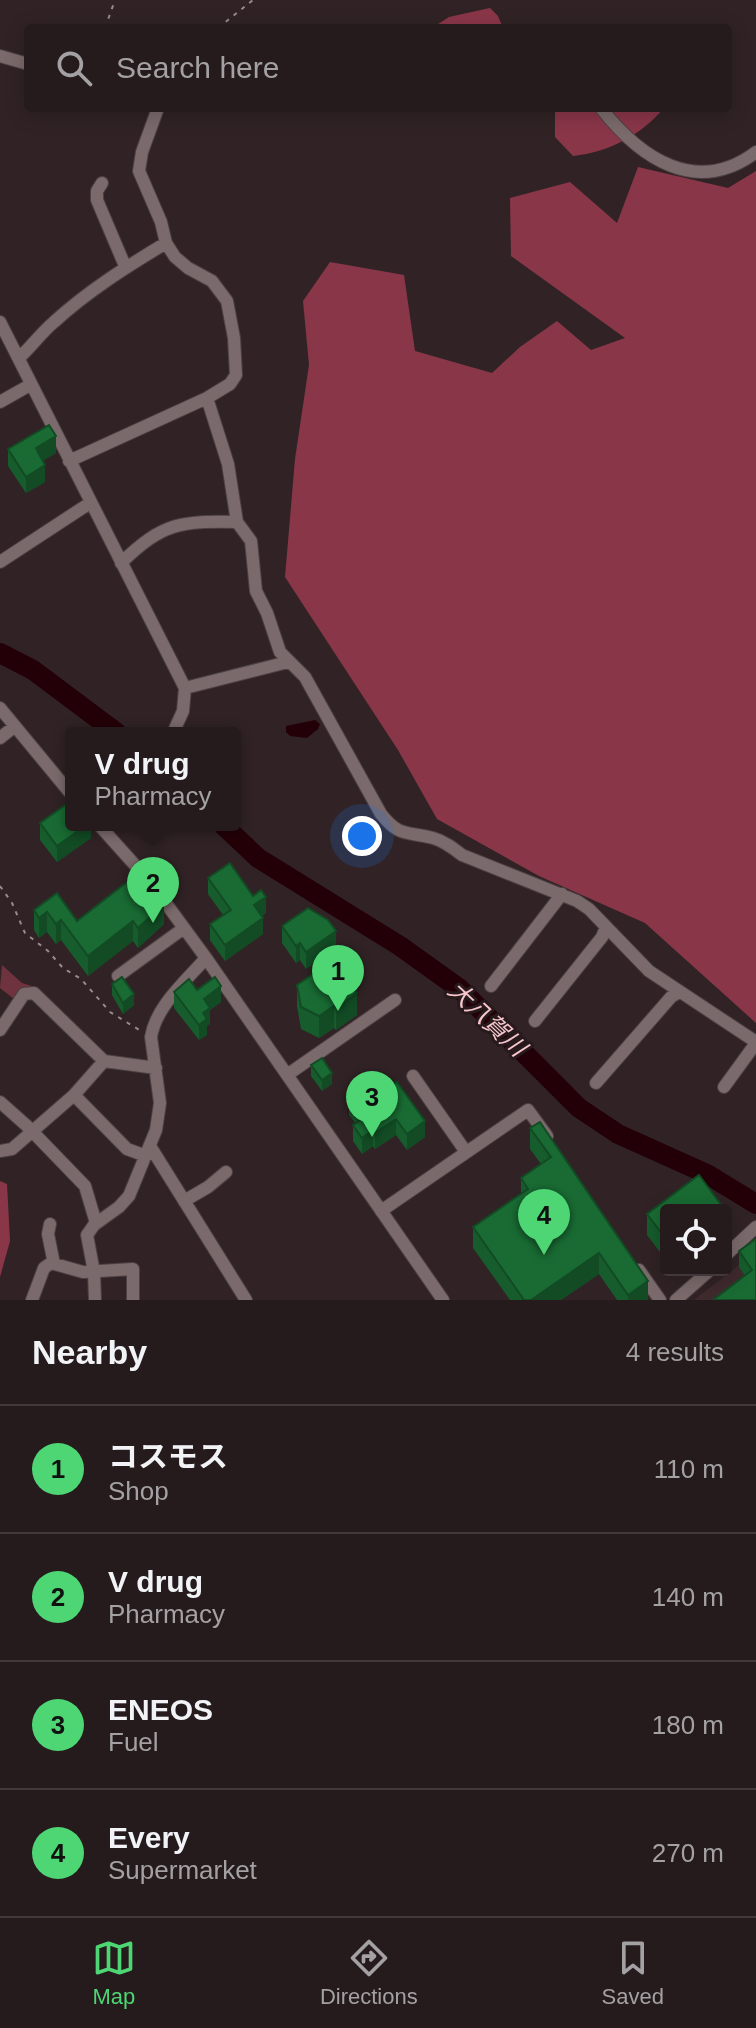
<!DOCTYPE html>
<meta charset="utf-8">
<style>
:root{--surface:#251a1c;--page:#2d2325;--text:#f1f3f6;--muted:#a3a1a3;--line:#42383b;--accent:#4ed675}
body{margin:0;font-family:Arial,"Noto Sans JP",sans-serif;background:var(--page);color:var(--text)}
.controls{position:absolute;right:24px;bottom:24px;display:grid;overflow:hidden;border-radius:8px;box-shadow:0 4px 20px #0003}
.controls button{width:72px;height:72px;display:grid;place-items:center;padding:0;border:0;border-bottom:2px solid var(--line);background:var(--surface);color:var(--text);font:40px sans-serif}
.you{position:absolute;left:362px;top:836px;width:28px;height:28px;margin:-20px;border:6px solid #fff;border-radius:50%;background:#1a73e8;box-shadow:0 0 0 12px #1a73e833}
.badge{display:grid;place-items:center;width:52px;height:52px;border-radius:50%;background:var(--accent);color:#111;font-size:26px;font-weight:700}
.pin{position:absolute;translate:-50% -66px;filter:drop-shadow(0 2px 4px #0008)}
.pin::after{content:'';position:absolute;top:42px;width:28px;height:24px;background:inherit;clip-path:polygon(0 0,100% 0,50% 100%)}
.popup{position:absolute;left:65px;top:727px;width:176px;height:104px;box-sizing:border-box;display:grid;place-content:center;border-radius:8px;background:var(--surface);filter:drop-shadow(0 2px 6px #0005);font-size:26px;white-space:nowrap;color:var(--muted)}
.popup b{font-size:30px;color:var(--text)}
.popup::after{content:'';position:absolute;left:50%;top:100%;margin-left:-16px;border:16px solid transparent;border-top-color:var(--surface)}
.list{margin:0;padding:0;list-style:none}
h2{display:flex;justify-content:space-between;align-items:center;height:104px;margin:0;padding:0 32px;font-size:34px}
h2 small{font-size:26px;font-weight:400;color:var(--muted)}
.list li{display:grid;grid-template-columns:52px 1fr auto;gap:24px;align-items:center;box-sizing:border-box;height:128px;padding:0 32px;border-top:2px solid var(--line)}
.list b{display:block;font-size:30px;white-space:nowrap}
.list p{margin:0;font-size:26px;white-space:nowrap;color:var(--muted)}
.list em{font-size:26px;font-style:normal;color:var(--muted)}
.icon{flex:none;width:44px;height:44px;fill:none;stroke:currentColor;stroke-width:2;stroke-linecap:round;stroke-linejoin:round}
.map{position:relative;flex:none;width:756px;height:1300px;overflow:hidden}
.search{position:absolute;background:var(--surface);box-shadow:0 4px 20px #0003;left:24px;right:24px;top:24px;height:88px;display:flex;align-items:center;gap:20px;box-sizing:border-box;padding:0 28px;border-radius:8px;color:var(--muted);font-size:30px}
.sheet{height:616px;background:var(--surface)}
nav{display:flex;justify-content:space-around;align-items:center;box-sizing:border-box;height:112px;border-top:2px solid var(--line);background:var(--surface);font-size:22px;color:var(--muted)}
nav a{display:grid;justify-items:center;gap:4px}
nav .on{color:var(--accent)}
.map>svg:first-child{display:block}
.built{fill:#3f2a2e}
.green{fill:#6f333f}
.forest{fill:#8a3649}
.water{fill:#230007}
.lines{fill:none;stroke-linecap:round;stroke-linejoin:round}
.river{stroke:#230007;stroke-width:20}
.minor-casing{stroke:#4d4143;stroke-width:14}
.path{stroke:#978b8c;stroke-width:2;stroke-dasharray:4 6;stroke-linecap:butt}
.minor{stroke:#7b6a6c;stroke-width:12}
.wall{fill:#165c2c}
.shaded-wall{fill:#124b24}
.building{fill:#196b33;stroke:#124b24;stroke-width:2}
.labels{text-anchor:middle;stroke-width:6;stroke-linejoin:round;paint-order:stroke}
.water-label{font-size:24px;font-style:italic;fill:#f7c5cc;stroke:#271a1c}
</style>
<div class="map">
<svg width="756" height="1300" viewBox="0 0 756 1300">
<rect width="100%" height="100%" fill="#312325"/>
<path class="built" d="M756 1252V1300H694Z"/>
<path class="green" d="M2 965 22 983 35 987 21 991 14 999 0 988Z"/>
<path class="forest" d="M490 8 498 16 503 28H432L449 17Z
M555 108H664C640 136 609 152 573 156L555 137Z
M638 167 728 188 756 171V1023L645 923 539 876 437 819 398 750 285 577 295 459 309 365 303 301 330 262 404 275 415 351 492 373 520 347 557 321 591 350 625 338 511 256 510 198 570 182 617 223Z
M0 1181 7 1184 10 1241 0 1277Z"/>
<path class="water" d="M315 720 320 724 318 729 307 738 290 736 286 732V726Z"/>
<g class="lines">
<path class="river" d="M0 653 33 670 117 733
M223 825 258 858 400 946 460 989 579 1108 618 1134 707 1174 756 1204"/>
<g class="minor-casing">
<path id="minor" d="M0 56 28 64
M601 108C640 158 696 197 756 152
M102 183 97 191V200L125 266
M0 322 185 688 183 711 173 733
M19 358C31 347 41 333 54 322 88 291 126 267 166 243
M207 398 228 464 237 522 251 541 256 591 267 613 280 652 305 677 381 814C400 838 407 831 433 838 444 841 453 848 462 855L577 901 589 909 649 971 756 1042
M0 402 30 385
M69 461 207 398 230 384 236 375 234 338 227 301 212 281 188 268 175 257 166 243 161 222 139 171 142 152 158 108
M0 562 90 503
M121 563C163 522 181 521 237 522
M185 688 288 662
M0 708 71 794
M0 738 15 726
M99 825 151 883 206 958 443 1300
M118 976 184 928
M491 986 562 894
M535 1021 602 937 606 927
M0 1030 24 994 34 993 104 1061 156 1068
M287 1075 395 1000
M413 1076 466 1152
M596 1083 671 997 679 992
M724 1087 756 1043
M74 1095 127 1149 146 1156
M0 1102 27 1126 85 1186 96 1223
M150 1146 246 1300
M0 1151 12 1149 74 1095 104 1061
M184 1201 208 1187 226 1172
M381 1211 528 1110 547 1136
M50 1224 48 1234 54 1264
M726 1255 756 1227
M639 1270 660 1300
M32 1300 44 1268 51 1263 83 1272 133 1269V1300
M95 1300 94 1272 87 1235 94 1225 119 1207 129 1196 156 1130 160 1103 151 1037C156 1006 186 981 206 958
M676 1300 710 1270"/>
</g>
<path class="path" d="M105 28 115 0
M218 28 253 0
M0 886 12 903 25 933 48 951 63 968 81 979 110 1012 141 1031"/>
<use href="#minor" class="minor"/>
</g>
<path class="wall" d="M8 449 56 453 42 461 45 482 26 493 8 466Z
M40 823 91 825V838L57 862 40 840Z
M140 872 164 924 138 948 133 941 88 976 61 940 56 944 47 932 39 938 34 930V910L57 893 77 921Z
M208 878 266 913 262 916 263 934 225 961 210 940V924L223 915 208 894Z
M282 926 336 947 306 969 300 960 296 963 282 943Z
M112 984 134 1005 123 1014 112 995Z
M297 985 357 1015 336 1030 334 1028 319 1038 301 1029 297 1006Z
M174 992 221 1002 210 1010V1024L207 1026V1035L199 1040 174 1008Z
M311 1065 332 1084 322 1091 311 1076Z
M397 1082 425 1137 407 1150 396 1135 375 1149 373 1146 362 1154 353 1141V1125L355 1123 349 1115V1098L367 1104Z
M530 1128 648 1300H617L599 1274 561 1300H510L473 1248V1227L521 1194V1178L541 1164 530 1149Z
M666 1210V1260L647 1235V1214Z
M756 1239V1300L745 1276 739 1267V1251Z"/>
<path class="shaded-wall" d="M56 436V453L36 465V448Z
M45 465V482L26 493V477Z
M86 825H91V838L57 862V846Z
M266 897V913L254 921V905Z
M164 904V924L138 948V928Z
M47 912V932L39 938V918Z
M263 918V934L225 961V945Z
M61 920V940L56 944V924Z
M133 921V941L88 976V956Z
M336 931V947L306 969V952Z
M300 943V960L296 963V946Z
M221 986V1002L210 1010V1024L207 1026V1035L199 1040V1025L204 999Z
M357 993V1015L336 1030V1009Z
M134 994V1005L123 1014V1003Z
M334 1006V1028L319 1038V1016Z
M332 1073V1084L322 1091V1080Z
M396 1119V1135L375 1149V1133Z
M425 1121V1137L407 1150V1134Z
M373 1130V1146L362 1154V1138Z
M729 1215V1235L726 1237V1217Z
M599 1253V1274L561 1300H531Z
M648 1281V1300H628V1295Z"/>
<path class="building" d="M49 425 56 436 36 448 45 465 26 477 8 449Z
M71 801V825H86L57 846 40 823Z
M230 863 253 896 261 890 266 897 254 905 263 918 225 945 210 924 231 910 208 878Z
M140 872 164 904 138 928 133 921 88 956 61 920 56 924 47 912 39 918 34 910 57 893 77 921Z
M308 908 328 920 336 931 306 952 300 943 296 946 282 926Z
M329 963 344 981 347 979 357 993 336 1009 334 1006 319 1016 301 1007 297 985Z
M122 977 134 994 123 1003 112 984Z
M215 977 221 986 204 999 210 1008 203 1013 207 1019 199 1025 174 992 189 979 197 990Z
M322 1058 332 1073 322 1080 311 1065Z
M397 1082 425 1121 407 1134 396 1119 375 1133 373 1130 362 1138 353 1125 363 1118 349 1098 359 1092 367 1104Z
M540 1122 648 1281 628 1295 599 1253 531 1300H524L473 1227 528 1189 521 1178 551 1157 530 1128Z
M699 1175 725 1210H666V1239L647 1214Z
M756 1239V1300H713L752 1270 739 1251Z"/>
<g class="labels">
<g class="water-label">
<text transform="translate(487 1019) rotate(43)" y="8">大八賀川</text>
</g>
</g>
</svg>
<div class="controls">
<button><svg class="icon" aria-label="locate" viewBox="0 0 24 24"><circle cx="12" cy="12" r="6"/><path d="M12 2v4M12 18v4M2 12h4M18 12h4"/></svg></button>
</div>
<div class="you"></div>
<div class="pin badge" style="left:338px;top:1011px">1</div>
<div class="pin badge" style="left:153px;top:923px">2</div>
<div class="popup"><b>V drug</b>Pharmacy</div>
<div class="pin badge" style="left:372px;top:1137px">3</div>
<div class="pin badge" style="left:544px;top:1255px">4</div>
<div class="search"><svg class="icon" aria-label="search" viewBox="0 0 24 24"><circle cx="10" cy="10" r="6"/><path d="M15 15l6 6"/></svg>Search here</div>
</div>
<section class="sheet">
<h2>Nearby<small>4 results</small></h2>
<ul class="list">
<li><span class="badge">1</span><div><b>コスモス</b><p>Shop</p></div><em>110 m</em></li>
<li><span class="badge">2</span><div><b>V drug</b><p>Pharmacy</p></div><em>140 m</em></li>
<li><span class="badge">3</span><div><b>ENEOS</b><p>Fuel</p></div><em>180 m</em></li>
<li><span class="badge">4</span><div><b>Every</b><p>Supermarket</p></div><em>270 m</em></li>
</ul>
</section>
<nav>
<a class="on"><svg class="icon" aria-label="map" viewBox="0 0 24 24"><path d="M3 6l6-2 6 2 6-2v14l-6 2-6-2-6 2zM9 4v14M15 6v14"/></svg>Map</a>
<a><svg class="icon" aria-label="directions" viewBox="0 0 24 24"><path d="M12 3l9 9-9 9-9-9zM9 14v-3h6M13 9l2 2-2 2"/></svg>Directions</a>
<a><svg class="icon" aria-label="saved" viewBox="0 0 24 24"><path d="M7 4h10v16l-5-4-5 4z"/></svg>Saved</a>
</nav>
